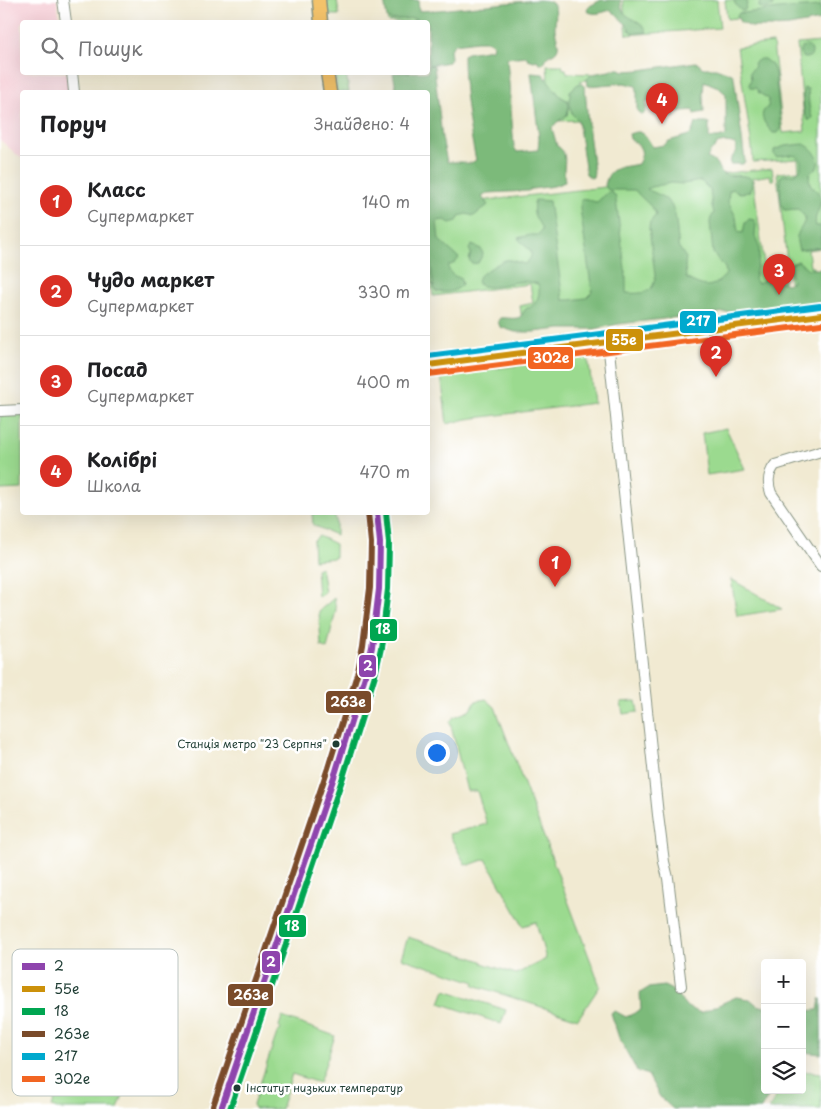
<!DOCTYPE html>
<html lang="uk">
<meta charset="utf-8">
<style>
:root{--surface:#fff;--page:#f2f2f2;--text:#202124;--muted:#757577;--line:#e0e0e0;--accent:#d93025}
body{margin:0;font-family:"Playpen Sans",sans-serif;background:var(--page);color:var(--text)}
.controls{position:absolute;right:15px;bottom:15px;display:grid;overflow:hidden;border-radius:5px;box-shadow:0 5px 20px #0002}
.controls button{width:45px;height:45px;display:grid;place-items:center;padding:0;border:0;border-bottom:1px solid var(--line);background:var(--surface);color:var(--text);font:25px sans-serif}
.you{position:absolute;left:436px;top:752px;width:18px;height:18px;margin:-12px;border:4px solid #fff;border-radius:50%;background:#1a73e8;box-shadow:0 0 0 8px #1a73e833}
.badge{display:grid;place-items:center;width:32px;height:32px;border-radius:50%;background:var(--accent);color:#fff;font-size:16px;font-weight:700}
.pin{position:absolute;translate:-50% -41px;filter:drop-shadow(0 1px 2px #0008)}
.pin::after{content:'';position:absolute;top:26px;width:18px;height:15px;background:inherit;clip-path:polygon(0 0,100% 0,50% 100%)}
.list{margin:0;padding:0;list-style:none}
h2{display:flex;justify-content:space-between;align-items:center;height:65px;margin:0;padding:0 20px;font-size:21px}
h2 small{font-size:16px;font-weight:400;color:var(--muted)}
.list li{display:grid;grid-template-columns:32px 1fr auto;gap:15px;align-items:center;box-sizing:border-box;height:90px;padding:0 20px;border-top:1px solid var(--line)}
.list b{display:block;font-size:19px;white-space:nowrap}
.list p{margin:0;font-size:16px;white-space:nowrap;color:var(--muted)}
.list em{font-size:16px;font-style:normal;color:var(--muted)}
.icon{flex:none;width:28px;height:28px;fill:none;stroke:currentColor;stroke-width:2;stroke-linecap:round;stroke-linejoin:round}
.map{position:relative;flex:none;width:821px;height:1109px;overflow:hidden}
.search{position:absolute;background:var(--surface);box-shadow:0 5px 20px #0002;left:20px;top:20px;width:410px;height:55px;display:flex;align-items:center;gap:12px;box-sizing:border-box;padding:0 18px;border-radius:5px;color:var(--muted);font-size:19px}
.panel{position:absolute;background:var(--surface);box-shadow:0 5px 20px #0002;left:20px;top:90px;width:410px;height:425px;border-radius:5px}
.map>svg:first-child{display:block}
.built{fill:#f6cfd7}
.green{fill:#9bda8f;stroke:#5d8c62}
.forest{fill:#7cba7a;stroke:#4e7c57;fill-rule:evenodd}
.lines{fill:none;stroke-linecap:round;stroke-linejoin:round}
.minor-casing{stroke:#889483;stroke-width:12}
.major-casing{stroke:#889483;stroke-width:15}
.minor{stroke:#fff;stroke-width:10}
.major{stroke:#f3c26a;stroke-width:12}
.bus-1-casing{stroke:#fff;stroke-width:10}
.bus-2-casing{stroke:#fff;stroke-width:10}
.bus-3-casing{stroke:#fff;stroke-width:10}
.bus-4-casing{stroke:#fff;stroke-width:10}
.bus-5-casing{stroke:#fff;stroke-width:10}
.bus-6-casing{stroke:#fff;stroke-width:10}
.bus-1{stroke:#8e44ad;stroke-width:6}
.bus-2{stroke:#cc910a;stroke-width:6}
.bus-3{stroke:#00a651;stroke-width:6}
.bus-4{stroke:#7a4b2a;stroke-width:6}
.bus-5{stroke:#00a9ce;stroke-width:6}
.bus-6{stroke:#f26522;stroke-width:6}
.bus-dot{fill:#1f3d34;stroke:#fff;stroke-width:2}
.labels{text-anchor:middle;stroke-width:5;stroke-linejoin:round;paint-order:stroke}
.bus-label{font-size:11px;fill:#1f3d34;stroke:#fff;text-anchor:end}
.key{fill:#fff;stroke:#bcc5c2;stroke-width:1}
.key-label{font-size:14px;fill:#1f3d34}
.line-badge{stroke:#fff;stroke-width:2}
.badge-label{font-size:14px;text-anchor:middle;font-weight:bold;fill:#fff}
</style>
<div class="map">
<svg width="821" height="1109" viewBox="0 0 821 1109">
<rect width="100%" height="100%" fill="#fff"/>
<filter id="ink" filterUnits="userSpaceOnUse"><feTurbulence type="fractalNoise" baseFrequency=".02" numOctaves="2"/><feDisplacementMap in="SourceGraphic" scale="10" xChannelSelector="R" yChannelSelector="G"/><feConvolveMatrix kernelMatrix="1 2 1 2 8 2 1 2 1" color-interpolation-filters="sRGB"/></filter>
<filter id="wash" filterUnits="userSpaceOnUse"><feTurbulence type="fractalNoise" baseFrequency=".0096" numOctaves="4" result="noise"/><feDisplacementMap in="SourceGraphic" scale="20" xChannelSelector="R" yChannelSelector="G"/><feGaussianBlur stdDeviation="1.12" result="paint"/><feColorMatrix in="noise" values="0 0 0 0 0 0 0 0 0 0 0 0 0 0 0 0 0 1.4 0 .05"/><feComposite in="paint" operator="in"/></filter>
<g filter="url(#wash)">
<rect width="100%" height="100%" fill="#f1ead2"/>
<path class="built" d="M0 0H57L60 22H22V72L67 73 69 92H22V159L0 140Z"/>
<path class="green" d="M326 0H337L339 15H331L329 13 327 8Z
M623 0H717L720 28 627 35Z
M725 0H821V9L727 19Z
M417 17 412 22H388L387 18 391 20Z
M821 42V248L808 250 810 267H814L817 295 791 298 777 173 799 171 798 159 753 162 752 148 737 47 773 43 783 133 805 131 797 44Z
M547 65H562L563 69H566L567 73 592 74 587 79V80L580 81V84L570 91C571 101 573 112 578 120L559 121 567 115 568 101 560 96 548 81Z
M335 73H346L349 92H337Z
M772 168 774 180H771L770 175 753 178 765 272 782 270 787 298 523 328 520 306 533 303 530 284 433 296 428 255V207Z
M588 357 594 403 467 419 447 424 441 375Z
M22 413V489L0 490V416Z
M726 428 745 469 707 475 702 433Z
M312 513H334L336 520V535L313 525Z
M319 536 335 544V558L314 560 313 541Z
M321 567 325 592 318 597 316 569Z
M731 579 782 609 737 616Z
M334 598 336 610 327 649 321 646 319 611Z
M486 699 495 707 600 986 578 1019 474 985 475 982 401 958 408 937 482 961V963L516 974 546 959 536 922 523 926 486 859 469 865 465 864 449 834 487 824 477 791H467L450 722 454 717 469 711 476 701Z
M636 701 638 712 623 714 621 702Z
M445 990 506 1010 501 1024 440 1003Z
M282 1017 335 1036 319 1083 292 1074 281 1109H254L255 1108 253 1105 277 1033 281 1030 279 1026Z
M66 1069 125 1089 118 1109H57L52 1107Z
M802 1071 821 1073V1109H769L780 1090H802Z"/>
<path class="forest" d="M384 0H418L419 11 439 10 536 0C541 0 548 0 552 3 558 9 555 19 555 26 554 34 561 43 557 50 555 54 550 54 547 57 546 59 545 62 543 64L539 63 537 60 534 61 528 59 526 56 507 58 514 147 517 152 538 150 539 138 531 73 543 74 560 96 568 101 569 106 567 115 556 123 552 128 557 146C568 152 564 162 564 173 564 176 565 179 565 182L554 186 532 189 528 191 488 193 482 197 488 205 474 216 466 214 460 216 457 221 450 223 445 220 437 221 439 240 459 258 455 263 448 266C449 273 453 276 460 278L462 284C456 293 446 292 436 292L434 288 428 244V92H397L393 73 428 72V22H412L416 18 391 20 387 18ZM477 41H489L493 44 492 49 467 53 463 55C463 88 469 128 476 160 472 163 467 165 463 162H447L442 138 434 66 429 65 449 62 451 58 450 49 455 44Z
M601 0H621C621 3 620 6 622 9 626 20 643 19 647 32L635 33 630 31 628 26 611 10C603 12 595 16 587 11L588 7Z
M735 0H747V4L745 10 743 11 739 9 734 2Z
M760 0H771L773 6 766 9 759 7Z
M821 6V20L789 26 771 27H751L740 22 737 16 739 13H743L788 8Z
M800 52a6 6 0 1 1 12 0a6 6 0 1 1-12 0Z
M760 59H764L772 65 775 73 781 129 778 133H773C766 126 756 114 768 107L769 99 759 93 756 88H751L749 85 751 79 750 72 755 66 754 63Z
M696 62 703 68H716L732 74 734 77 745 161 743 164H730L731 159 736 152V145C730 141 723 142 717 144L716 147 711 151 707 158C708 158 714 161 715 162 719 166 718 172 725 175 732 178 762 169 749 192L740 193 733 189 729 191 728 201 736 217 738 232 743 233 745 223 749 219 754 220 756 224 755 236 759 246V258L754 279 757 283H760L766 277 774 278 786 284 792 282 790 269 791 264 798 261 808 269H821V302L698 315 619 324 595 329H560L534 332H515L500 327 498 321 500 318C506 317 514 320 520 317 521 316 524 312 525 310 530 305 527 310 532 306 538 302 541 291 538 284 532 282 524 281 518 282 505 283 490 291 478 284 477 280 477 280 479 277 480 274 503 260 506 260 511 259 519 263 525 264 540 251 524 248 518 238L530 235H538L542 230C538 218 530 216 535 200L549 201 563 300H570L586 298 592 292 580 208 581 199C586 197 592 202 597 202L607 193 610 192 615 195 616 200 626 276V293C641 294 655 294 655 275L649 228 650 222 656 215C652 204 641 199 635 190H608L605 185C609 165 622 168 638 164 645 151 641 146 630 139L629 134C645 128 645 136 653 147L664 145 669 141 689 135 692 132 695 123H709V138H718L726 136V94L718 87 704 81 703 95 704 112 694 114 693 110 674 112V117L666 118 664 100 646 101V110L643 115H642L637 111V90L636 86 624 83 588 86 587 79 592 74 609 71 614 69H620L624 71 640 70ZM701 181 710 190 712 206 714 213 711 218 710 222 713 253 725 268 726 274C713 290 703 288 686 278 686 271 684 266 686 258L678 246C679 240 677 236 677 230 675 215 676 205 661 196 657 193 651 192 647 189L651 187 671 183 683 184Z
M578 84H582L585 87 588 124 594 172 593 177 591 178 586 174 578 120 572 114 570 108V91Z
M804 88 808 89C809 99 808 107 812 117L810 120H808C803 112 802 98 804 88Z
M804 144C813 148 821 158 817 168 815 170 812 171 810 173 806 189 818 187 821 198 821 209 813 216 816 226H821V247L799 250C798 246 796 241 797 237 798 230 805 225 805 217L798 209 784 210 781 203 780 181V177L783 175 795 174 801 169V161L797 156 790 155 776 157 774 154V150L785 146Z
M472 245 481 249 483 254 478 263C473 264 472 264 469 260L471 253 469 249Z
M664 986 674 991 687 1007 701 1013 736 997 750 999 757 1005 765 1007V1069L761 1075 765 1082V1090H772L761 1109H673L660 1097 648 1075 637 1071 619 1038 611 1013 615 1011 626 1017 641 1010 640 993 648 988Z
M820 999H821V1054L802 1052V1011L818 1010Z"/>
</g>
<g filter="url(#ink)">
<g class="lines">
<g class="minor-casing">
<path id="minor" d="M63 0 66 22
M72 72 74 92
M608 341 658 815 664 862 668 878 681 986
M428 365 821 315
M0 411 22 410
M821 451 775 465C768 474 767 482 771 493L821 566"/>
</g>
<g class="major-casing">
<path id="major" d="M319 0 321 22
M327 72 330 92
M221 1109 336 771 366 673 372 647 379 589 380 543 377 512"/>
</g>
<use href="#minor" class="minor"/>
<use href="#major" class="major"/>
<g class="bus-1-casing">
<path id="bus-1" d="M221 1109 336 771 366 673 372 647 379 589 380 543 377 512"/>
</g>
<g class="bus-2-casing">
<path id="bus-2" d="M428 365 821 315"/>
</g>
<g class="bus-3-casing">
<path id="bus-3" d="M230 1109 344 774 375 675 381 648 388 589 389 543 386 512"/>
</g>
<g class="bus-4-casing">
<path id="bus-4" d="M213 1106 328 768 358 671 363 645 370 588 371 543 368 513"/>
</g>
<g class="bus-5-casing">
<path id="bus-5" d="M428 356 820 306"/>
</g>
<g class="bus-6-casing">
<path id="bus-6" d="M429 374 821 324"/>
</g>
<use href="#bus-1" class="bus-1"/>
<use href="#bus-2" class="bus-2"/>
<use href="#bus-3" class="bus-3"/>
<use href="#bus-4" class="bus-4"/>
<use href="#bus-5" class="bus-5"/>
<use href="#bus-6" class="bus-6"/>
</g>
</g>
<g class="bus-dot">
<circle cx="336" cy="744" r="4.5"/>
<circle cx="237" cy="1088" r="4.5"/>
</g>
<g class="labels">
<g class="bus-label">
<text x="327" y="748">Станція метро "23 Серпня"</text>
<text x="246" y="1092" text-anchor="start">Інститут низьких температур</text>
</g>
</g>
<rect x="12" y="949" width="166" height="147" rx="8" class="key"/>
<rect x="22" y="963" width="23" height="7" fill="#8e44ad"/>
<rect x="22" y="986" width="23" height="6" fill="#cc910a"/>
<rect x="22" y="1008" width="23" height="7" fill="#00a651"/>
<rect x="22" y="1031" width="23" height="6" fill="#7a4b2a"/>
<rect x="22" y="1053" width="23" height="7" fill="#00a9ce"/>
<rect x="22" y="1076" width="23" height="6" fill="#f26522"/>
<g class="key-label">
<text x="54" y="971">2</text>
<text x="54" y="994">55е</text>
<text x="54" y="1016">18</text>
<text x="54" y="1039">263е</text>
<text x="54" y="1061">217</text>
<text x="54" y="1084">302е</text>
</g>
<g class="line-badge">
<rect x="679" y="310" width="38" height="24" rx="5" fill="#00a9ce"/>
<rect x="605" y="328" width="39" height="24" rx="5" fill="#cc910a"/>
<rect x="527" y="346" width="47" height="24" rx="5" fill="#f26522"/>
<rect x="369" y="618" width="29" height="24" rx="5" fill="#00a651"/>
<rect x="358" y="654" width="19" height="24" rx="5" fill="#8e44ad"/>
<rect x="325" y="690" width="47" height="24" rx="5" fill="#7a4b2a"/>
<rect x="278" y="914" width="29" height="24" rx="5" fill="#00a651"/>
<rect x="261" y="950" width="20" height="24" rx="5" fill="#8e44ad"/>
<rect x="227" y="983" width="47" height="24" rx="5" fill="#7a4b2a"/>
</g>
<g class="badge-label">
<text x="698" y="326">217</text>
<text x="624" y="345">55е</text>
<text x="551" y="363">302е</text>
<text x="383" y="634">18</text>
<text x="368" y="671">2</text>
<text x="348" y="707">263е</text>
<text x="292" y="931">18</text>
<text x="271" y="967">2</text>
<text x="251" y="1000">263е</text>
</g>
</svg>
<div class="controls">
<button>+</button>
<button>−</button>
<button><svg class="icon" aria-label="layers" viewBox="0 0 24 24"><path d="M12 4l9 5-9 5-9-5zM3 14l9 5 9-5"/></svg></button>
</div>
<div class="you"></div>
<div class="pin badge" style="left:555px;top:587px">1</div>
<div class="pin badge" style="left:716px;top:377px">2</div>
<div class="pin badge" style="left:779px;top:295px">3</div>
<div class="pin badge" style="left:662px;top:124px">4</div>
<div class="search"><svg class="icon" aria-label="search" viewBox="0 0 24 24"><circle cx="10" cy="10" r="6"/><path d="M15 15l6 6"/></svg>Пошук</div>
<section class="panel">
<h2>Поруч<small>Знайдено: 4</small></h2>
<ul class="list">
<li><span class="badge">1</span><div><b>Класс</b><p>Супермаркет</p></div><em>140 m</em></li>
<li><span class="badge">2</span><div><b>Чудо маркет</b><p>Супермаркет</p></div><em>330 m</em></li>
<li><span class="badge">3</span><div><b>Посад</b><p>Супермаркет</p></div><em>400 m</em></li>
<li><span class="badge">4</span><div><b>Колібрі</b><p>Школа</p></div><em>470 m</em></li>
</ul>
</section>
</div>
